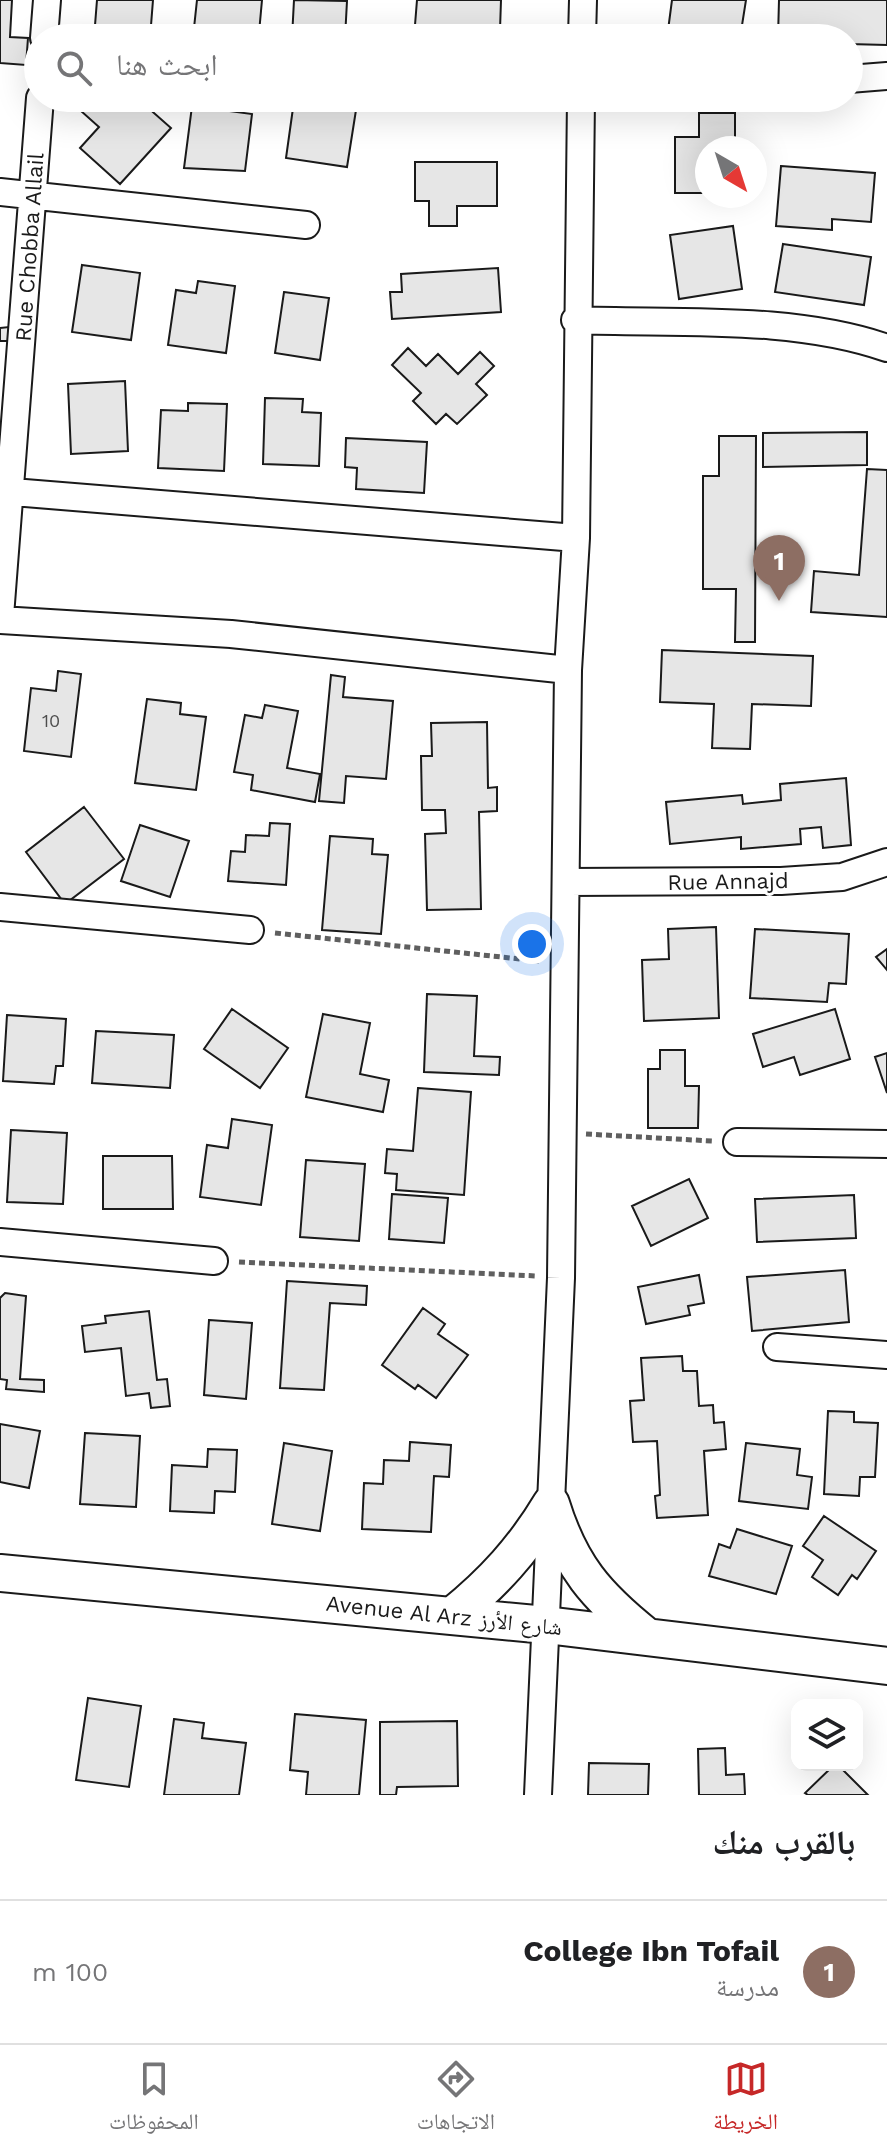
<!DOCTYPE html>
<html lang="ar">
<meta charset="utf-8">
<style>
:root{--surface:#fff;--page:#f2f2f2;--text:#202124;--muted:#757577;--line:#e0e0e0;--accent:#c62828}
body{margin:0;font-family:"Work Sans","Noto Naskh Arabic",sans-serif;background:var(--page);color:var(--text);direction:rtl}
.controls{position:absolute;right:24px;bottom:24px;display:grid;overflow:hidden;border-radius:16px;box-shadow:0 8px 32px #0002}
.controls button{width:72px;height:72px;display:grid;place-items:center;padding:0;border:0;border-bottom:2px solid var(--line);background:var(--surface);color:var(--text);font:40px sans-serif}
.compass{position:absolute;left:695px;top:136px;width:72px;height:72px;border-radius:50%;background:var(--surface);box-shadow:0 8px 32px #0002;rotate:141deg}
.you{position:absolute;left:532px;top:944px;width:28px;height:28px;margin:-20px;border:6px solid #fff;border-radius:50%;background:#1a73e8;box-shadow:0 0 0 12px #1a73e833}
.badge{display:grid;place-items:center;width:52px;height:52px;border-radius:50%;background:var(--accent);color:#fff;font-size:26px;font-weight:700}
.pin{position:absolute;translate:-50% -66px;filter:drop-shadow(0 2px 4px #0008)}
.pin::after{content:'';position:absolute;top:42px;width:28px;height:24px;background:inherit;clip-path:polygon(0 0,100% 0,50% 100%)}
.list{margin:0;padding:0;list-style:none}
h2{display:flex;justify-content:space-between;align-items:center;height:104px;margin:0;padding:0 32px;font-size:34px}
h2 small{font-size:26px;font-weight:400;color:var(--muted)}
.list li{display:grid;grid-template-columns:52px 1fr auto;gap:24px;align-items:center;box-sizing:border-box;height:144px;padding:0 32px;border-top:2px solid var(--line)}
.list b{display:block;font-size:30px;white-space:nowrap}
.list p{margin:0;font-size:26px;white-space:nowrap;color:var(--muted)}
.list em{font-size:26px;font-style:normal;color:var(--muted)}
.icon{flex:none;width:44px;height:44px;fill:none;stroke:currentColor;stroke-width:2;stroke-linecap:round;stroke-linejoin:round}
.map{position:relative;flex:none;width:887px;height:1795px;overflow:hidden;direction:ltr}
.search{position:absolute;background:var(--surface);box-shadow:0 8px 32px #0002;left:24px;right:24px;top:24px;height:88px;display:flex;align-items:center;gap:20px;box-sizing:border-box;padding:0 28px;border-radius:44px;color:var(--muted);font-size:30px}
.sheet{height:248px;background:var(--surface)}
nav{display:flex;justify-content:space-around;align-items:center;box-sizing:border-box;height:112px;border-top:2px solid var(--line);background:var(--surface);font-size:22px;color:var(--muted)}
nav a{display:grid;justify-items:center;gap:4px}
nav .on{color:var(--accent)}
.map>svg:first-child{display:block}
.building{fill:#e6e6e6;stroke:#1a1a1a;stroke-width:2}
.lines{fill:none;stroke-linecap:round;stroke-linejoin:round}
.street-casing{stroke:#1a1a1a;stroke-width:30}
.secondary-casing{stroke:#1a1a1a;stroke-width:40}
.path{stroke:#5f5f5f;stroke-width:5;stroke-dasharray:6 4;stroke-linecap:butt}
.street{stroke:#fff;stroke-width:26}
.secondary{stroke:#fff;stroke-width:36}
.labels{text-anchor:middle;stroke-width:6;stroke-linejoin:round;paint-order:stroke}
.number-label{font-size:18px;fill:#4d4d4d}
.street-label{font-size:22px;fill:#1a1a1a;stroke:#fff}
</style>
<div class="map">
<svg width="887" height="1795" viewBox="0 0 887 1795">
<rect width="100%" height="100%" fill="#fff"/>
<path class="building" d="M0 0H12L10 37 28 38 26 65 0 63Z
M97 0H153L150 38H94Z
M197 0H262L259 33 194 28Z
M294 0 347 1 345 38H292Z
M417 0H501L500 30 415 25Z
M672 0H746L740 38H667Z
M779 0H887V45L849 44V38H778Z
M93 98H137L171 128 120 184 80 148 99 127 81 111Z
M294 101 356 110 347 167 286 158Z
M192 106 252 114 245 171 184 168Z
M699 113H735V148H707V193H675V137H699Z
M415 162H497V206H457V226H429V201H415Z
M781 166 875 173 871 222 832 219V230L776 226Z
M733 226 742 289 679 299 670 235Z
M783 244 871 257 864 305 775 292Z
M82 265 140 273 131 340 72 332Z
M498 268 501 312 392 319 390 292H402L401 274Z
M198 281 235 286 226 353 168 345 176 290 196 293Z
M284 292 329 298 320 360 275 353Z
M9 327V341H0V328Z
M408 348 426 366 438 354 458 374 480 352 494 366 476 384 487 395 457 424 446 414 436 424 413 401 421 393 392 365Z
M125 381 128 451 71 454 68 384Z
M265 398 303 399 302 412 321 413 319 466 263 464Z
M188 403 227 404 224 471 158 468 161 410 188 411Z
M867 432V465L763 467V433Z
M719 436H756L755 642H735L736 589H703V476H719Z
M346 438 427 442 424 493 356 489 357 468 345 467Z
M867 469 887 470V617L811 612 814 571 859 575Z
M662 650 813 656 811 706 752 704 750 749 712 748 714 704 660 702Z
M58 671 81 674 71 757 24 751 31 688 56 691Z
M331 675 345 677 343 697 393 701 386 779 346 776 344 803 319 801Z
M147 699 181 703 180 714 206 717 196 790 135 783Z
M265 705 298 711 287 768 320 774 315 802 251 790 253 775 234 772 245 715 262 718Z
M487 722 488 788 497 787V811L479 812 481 909 427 910 425 834 446 833 445 810H422L421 756H432L431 723Z
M846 778 851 845 823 848 821 827 800 829 801 844 741 849V837L670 844 666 802 742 795 743 804 781 800 780 784Z
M84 807 124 859 65 904 26 852Z
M270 823 290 824 286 885 228 881 231 851 245 852 246 835 269 836Z
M140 825 189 841 170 897 121 881Z
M330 836 373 839 372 854 388 855 381 934 322 930Z
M716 927 719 1018 644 1021 642 960 669 959 668 929Z
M755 929 849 934 846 984 829 983 827 1002 750 998Z
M887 949V970L876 957Z
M427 994 477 996 474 1056 500 1057 499 1075 424 1072Z
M232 1009 288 1048 260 1088 204 1049Z
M835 1009 850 1059 800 1075 794 1057 763 1067 753 1034Z
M323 1014 370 1023 360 1074 389 1080 383 1112 306 1097Z
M7 1015 66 1019 63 1066H56L54 1084 3 1081Z
M96 1031 174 1035 170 1088 92 1083Z
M660 1050H685V1086H699L698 1128H648V1069H660Z
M887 1053V1093L875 1057Z
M418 1088 471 1092 464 1195 396 1190 397 1174 385 1173 387 1149 413 1151Z
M232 1119 272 1125 261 1205 200 1197 207 1145 228 1148Z
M11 1130 67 1133 63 1204 7 1202Z
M103 1156H172L173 1209H103Z
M306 1160 365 1164 359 1241 300 1237Z
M689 1179 708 1218 651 1246 632 1206Z
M392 1194 448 1198 444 1243 389 1239Z
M854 1195 856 1238 757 1242 755 1199Z
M845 1270 849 1322 752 1331 747 1277Z
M699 1275 704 1303 688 1306 690 1315 646 1324 638 1287Z
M287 1281 367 1286 366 1305 330 1303 324 1390 280 1388Z
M5 1293 26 1296 20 1379 44 1380V1392L6 1389 7 1380 0 1379V1298Z
M423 1308 445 1324 438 1334 468 1355 436 1398 418 1385 415 1389 382 1365Z
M149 1311 157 1380 167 1379 170 1406 151 1408 149 1393 126 1396 121 1348 85 1352 82 1326 106 1323 105 1316Z
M209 1320 252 1323 246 1399 204 1395Z
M682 1356 683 1371H697L699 1406 713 1405 714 1423 724 1422 726 1449 704 1451 708 1515 657 1518 655 1496 660 1495 657 1441 633 1442 630 1401 644 1400 641 1358Z
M828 1411 854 1412V1422L878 1423 875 1477H860L859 1496 824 1494Z
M0 1424 40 1431 29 1488 0 1482Z
M85 1433 140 1436 136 1507 80 1504Z
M410 1442 451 1445 449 1477 434 1476 431 1532 362 1529 364 1483 383 1484 384 1460 409 1461Z
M284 1443 332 1451 320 1531 272 1524Z
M746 1443 800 1449 797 1475 812 1477 808 1509 739 1501Z
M208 1449 237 1450 235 1492 215 1491 214 1513 170 1511 172 1465 207 1467Z
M824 1516 876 1551 857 1579 852 1575 838 1595 812 1577 823 1560 803 1546Z
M737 1529 792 1546 776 1594 709 1576 719 1544 730 1548Z
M88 1698 141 1706 129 1787 76 1780Z
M295 1714 366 1720 359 1795H306L308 1772 290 1770Z
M174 1719 204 1723 202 1738 246 1743 239 1795H164Z
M457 1721 458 1786 397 1787 396 1795H380V1722Z
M725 1748 726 1775 744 1774 745 1795H699L698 1749Z
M589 1763 649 1764 648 1795H588Z
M834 1765H838L868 1795H808L805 1793Z"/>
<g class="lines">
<g class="street-casing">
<path id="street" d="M44 38 47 0
M582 38 583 0
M849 79 887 76
M0 192 306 225
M575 320C675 324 792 315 887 348
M0 491 576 538
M0 616 40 98
M0 620 231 634 568 670
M567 882 781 881 842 877 887 862
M0 907 250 930
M737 1142 887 1144
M0 1242 214 1261
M777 1347 887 1355
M538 1795 561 1278 568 670 576 538 581 98"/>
</g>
<g class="secondary-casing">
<path id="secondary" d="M551 1504C570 1566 596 1596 646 1636
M0 1573 546 1625 887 1666
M452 1616C493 1583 524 1549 551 1504"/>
</g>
<path class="path" d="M275 933 539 961
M586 1134 712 1141
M239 1262 537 1276"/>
<use href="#street" class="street"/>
<use href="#secondary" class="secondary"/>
</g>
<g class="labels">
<g class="number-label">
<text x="51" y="727">10</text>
</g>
<g class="street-label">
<text transform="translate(29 247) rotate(-86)" y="8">Rue Chobba Allail</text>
<text transform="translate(728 881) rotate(-1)" y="8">Rue Annajd</text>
<text transform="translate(444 1615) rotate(6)" y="8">Avenue Al Arz شارع الأرز</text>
</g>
</g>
</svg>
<div class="controls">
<button><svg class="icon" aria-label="layers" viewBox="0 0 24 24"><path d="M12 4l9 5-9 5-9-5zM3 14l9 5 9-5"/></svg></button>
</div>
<svg class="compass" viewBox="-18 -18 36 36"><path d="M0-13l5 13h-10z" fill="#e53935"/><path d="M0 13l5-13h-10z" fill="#757577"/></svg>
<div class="you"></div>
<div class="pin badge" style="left:779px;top:601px;background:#8d6e63">1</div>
<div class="search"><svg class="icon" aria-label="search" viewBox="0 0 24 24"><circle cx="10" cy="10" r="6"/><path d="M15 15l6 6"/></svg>ابحث هنا</div>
</div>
<section class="sheet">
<h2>بالقرب منك<small></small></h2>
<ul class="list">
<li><span class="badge" style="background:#8d6e63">1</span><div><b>College Ibn Tofail</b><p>مدرسة</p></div><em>100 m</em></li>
</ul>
</section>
<nav>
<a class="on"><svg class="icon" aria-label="map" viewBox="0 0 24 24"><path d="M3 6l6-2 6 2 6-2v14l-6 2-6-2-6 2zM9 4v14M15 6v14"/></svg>الخريطة</a>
<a><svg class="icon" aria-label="directions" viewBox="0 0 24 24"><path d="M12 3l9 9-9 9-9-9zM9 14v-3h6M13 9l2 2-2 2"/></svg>الاتجاهات</a>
<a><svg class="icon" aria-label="saved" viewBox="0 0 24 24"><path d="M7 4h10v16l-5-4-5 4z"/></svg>المحفوظات</a>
</nav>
